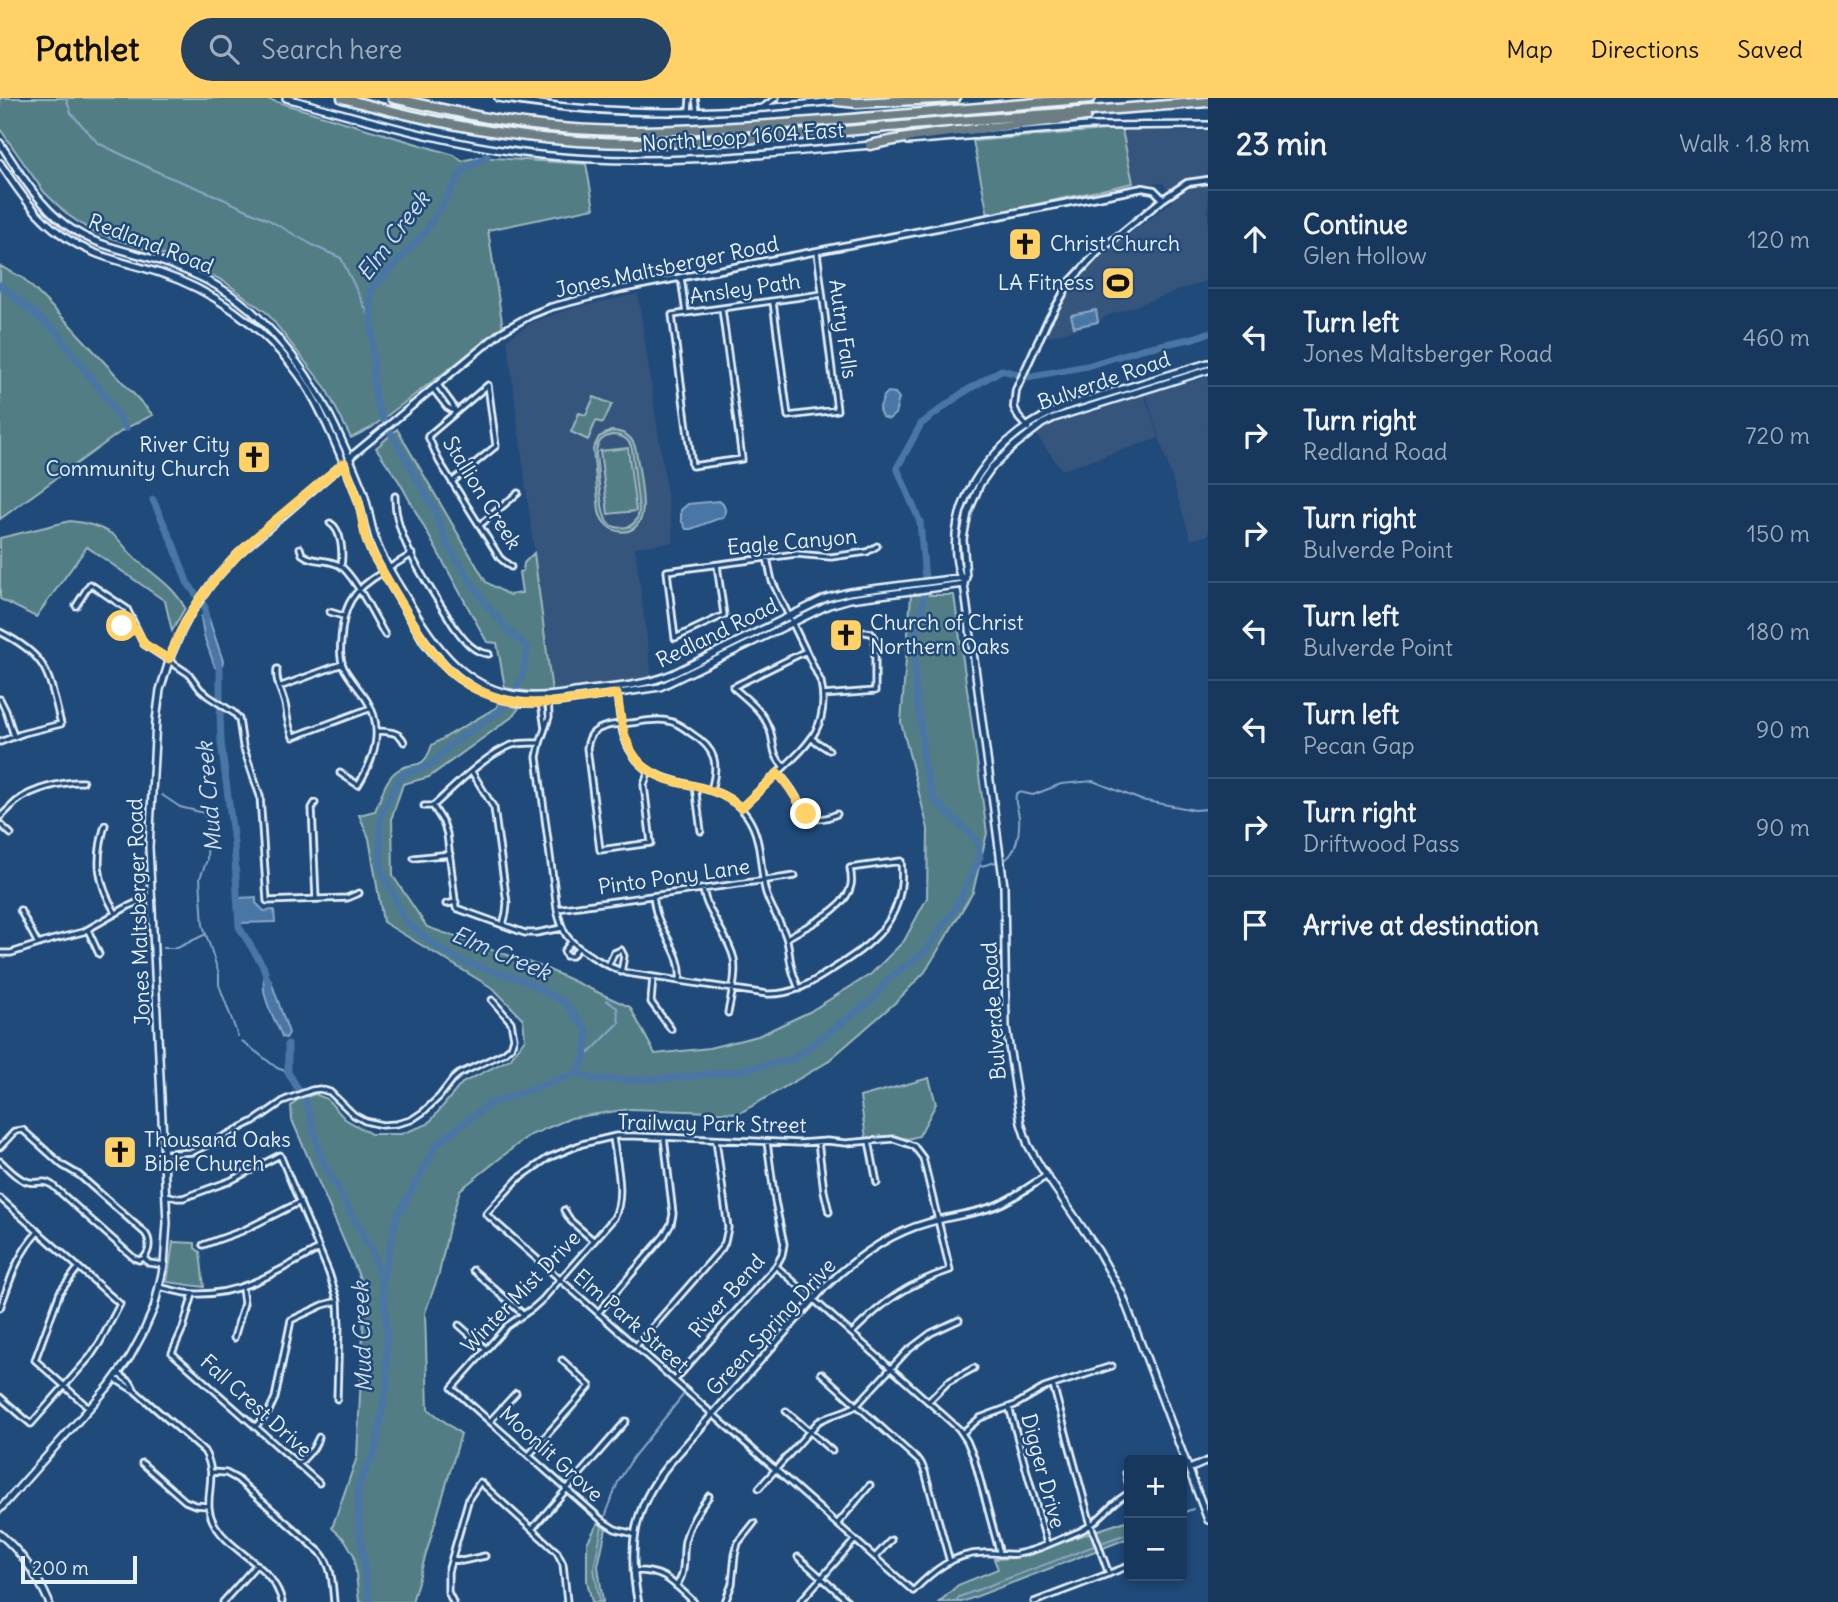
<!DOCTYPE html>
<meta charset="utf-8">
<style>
:root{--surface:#17385c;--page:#244365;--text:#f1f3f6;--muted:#9eacbb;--line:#365272;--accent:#ffd166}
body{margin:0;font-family:Delius,sans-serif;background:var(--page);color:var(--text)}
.controls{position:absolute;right:21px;bottom:21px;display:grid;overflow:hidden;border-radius:7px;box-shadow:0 4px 10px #0003}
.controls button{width:63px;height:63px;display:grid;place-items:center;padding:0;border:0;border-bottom:2px solid var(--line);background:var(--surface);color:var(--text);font:35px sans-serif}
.scale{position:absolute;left:21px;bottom:18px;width:116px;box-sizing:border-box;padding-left:7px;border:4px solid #e8f1f8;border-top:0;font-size:19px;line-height:24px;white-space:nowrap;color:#e8f1f8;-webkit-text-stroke:5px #1f4a7a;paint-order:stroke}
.stop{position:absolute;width:21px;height:21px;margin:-16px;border:5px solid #ffd166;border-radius:50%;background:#fff}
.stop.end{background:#ffd166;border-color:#fff;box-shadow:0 2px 7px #0008}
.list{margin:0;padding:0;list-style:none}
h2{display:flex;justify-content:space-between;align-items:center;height:91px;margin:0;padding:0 28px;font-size:30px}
h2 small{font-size:23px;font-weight:400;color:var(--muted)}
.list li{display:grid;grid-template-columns:46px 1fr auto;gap:21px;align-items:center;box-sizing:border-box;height:98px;padding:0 28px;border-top:2px solid var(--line)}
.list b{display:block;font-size:26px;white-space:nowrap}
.list p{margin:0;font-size:23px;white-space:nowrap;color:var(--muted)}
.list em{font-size:23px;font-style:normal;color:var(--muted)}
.icon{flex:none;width:38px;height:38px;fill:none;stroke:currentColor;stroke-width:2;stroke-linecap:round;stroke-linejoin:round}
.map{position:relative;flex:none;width:1208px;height:1504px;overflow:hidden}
header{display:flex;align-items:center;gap:42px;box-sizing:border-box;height:98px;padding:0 35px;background:var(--accent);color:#111}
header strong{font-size:33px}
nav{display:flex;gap:38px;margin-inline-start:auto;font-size:24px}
.search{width:490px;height:63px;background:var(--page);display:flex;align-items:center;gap:18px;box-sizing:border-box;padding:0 24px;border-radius:38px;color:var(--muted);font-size:26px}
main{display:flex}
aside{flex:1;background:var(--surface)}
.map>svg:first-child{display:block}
.built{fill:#34557d}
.green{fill:#537d84;stroke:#9eb7be;stroke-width:2;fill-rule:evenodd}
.water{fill:#4a76a5;stroke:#89a7c6;stroke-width:2}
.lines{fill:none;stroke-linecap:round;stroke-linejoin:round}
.stream{stroke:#89a7c6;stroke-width:2}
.river{stroke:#4a76a5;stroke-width:7}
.minor-casing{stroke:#e8f1f8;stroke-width:9}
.tertiary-casing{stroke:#e8f1f8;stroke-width:10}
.secondary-casing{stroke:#e8f1f8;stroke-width:10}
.motorway-casing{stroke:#e8f1f8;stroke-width:13}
.minor{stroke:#1f4a7a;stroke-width:3.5}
.tertiary{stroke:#1f4a7a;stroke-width:4.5}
.secondary{stroke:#1f4a7a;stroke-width:5}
.motorway{stroke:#6c7e84;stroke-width:8}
.route{stroke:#ffd166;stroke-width:9}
.labels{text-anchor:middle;stroke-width:5;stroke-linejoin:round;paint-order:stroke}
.street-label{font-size:21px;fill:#e8f1f8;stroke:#1f4a7a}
.poi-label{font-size:21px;fill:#e8f1f8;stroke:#1f4a7a;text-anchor:start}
.water-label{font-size:23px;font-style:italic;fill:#d0dfec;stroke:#1f4a7a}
</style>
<header>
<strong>Pathlet</strong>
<div class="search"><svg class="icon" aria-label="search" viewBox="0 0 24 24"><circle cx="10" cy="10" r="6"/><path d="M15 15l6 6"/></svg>Search here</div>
<nav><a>Map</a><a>Directions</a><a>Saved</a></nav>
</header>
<main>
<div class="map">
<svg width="1208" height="1504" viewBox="0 0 1208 1504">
<rect width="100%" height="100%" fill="#1f4a7a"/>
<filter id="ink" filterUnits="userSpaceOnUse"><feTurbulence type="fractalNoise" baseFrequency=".0143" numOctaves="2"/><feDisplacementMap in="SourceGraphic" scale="14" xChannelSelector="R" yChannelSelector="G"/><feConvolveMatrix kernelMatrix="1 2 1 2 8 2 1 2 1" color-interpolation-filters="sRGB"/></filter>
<g filter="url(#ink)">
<path class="built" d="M1122 32 1187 34 1208 33V182L1104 219 1098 226 1046 239 1065 200 1091 166 1173 103 1163 85H1133Z
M638 196 674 444 635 449 652 580 552 594 507 241 533 224 573 210Z
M1208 279V437L1191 442 1146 296Z
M1144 295 1159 340 1062 372 1034 334 1060 319Z"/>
<path class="green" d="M0 0H264L454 57 462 63 478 59 586 66 594 110 488 132 503 230 371 330 351 340 325 289 267 215 225 184 189 165 93 134 68 117 44 94 0 31Z
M1105 32H1122L1133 85 988 117 973 43Z
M0 168 23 180 69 226 153 317 126 330 0 421Z
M594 299 612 306 603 325 596 323 588 342 571 334 579 315 586 317Z
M397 331 486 484 509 497 522 495 519 474 523 473 524 465 534 455 552 594H532L505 590 497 545 487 544 400 385 376 350Z
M611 333C624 333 633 339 636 352 638 367 646 404 642 417 636 442 605 437 599 414L593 351 599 339ZM612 337C623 337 630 342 632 352L639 413C638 420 635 427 627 429 619 431 611 429 607 423 600 414 598 370 596 357 596 346 601 339 612 337Z
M628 350 636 413 608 416 600 353Z
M70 423C84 424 100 429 112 436 121 442 127 453 135 460 153 477 173 487 185 510L172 533 165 503 87 449 36 519 0 501V440Z
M911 497H954L987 735 973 794 925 874 897 903 826 965 740 1015 630 1011 571 1020 528 1038 460 1092 449 1129 439 1176 425 1215 428 1311 461 1336 412 1504H359L354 1457 345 1442 332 1430 357 1359 365 1192 292 1022 291 1008 297 1002 315 996 327 1001 345 1021 371 1036H401L428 1026 462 985 510 961 525 941 523 921 494 891 383 824 369 740 359 717 375 713C381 700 385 680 398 672 415 661 422 676 432 647L497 609 498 604 519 610 512 619 429 679 403 686 392 719 393 778 427 829 545 870 630 909 655 956 709 950 758 938 809 914 871 876 904 843 927 800 928 731 901 624Z
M929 980 936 1006 919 1038 908 1041 890 1038 866 1040 860 999Z
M173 1144 195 1145V1150L200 1154 204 1189 167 1184Z
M1129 1422V1440L962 1504H939L958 1487 998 1471 994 1461 1013 1460Z
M598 1425 606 1431 598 1468 603 1504H592L587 1483V1445Z"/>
<path class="water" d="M1096 212 1098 224 1074 229 1071 217Z
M888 294 895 295 899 300 895 316 889 321 882 319 879 312 884 298Z
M719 403C725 406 727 414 723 419L691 431H686L681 422V412L688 406Z
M207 515 223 563 221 571H218L215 569 204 538 201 519Z
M256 799V805L264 813 274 812 275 824 241 825 239 800Z
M268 880 271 883 289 935 286 940 282 939 281 936C274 920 261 898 264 881Z"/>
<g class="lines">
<path class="stream" d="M66 0 71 15 98 45 164 77 210 95 267 121 316 149 341 160 371 222
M162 697 180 709 204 715 208 727 207 762 200 780 203 827 219 876V887L238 938
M1005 762C1017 754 1020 733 1019 719 1018 710 1014 705 1016 696L1019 694 1033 697 1061 686 1093 683 1141 702 1195 712 1208 711
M974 770 996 764
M163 850H177L206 836
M242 943 277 970 288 974
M585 959 619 925 617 910 606 902
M1182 1415 1193 1411
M605 1419 618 1384 634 1358 684 1296
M1101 1445 1129 1435
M600 1504 594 1471 602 1428
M955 1504 959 1499 1094 1448"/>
<path class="river" d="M487 58 463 73 425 134 370 193 375 300 384 323 435 412 446 444 484 504 508 532 528 550 522 579 517 589
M0 187 58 235 81 267 103 295 126 330
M1027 279 1087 268 1142 251 1194 240 1208 235
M153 402 174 448 187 484 205 509 206 525
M925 481 920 424 897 370 921 326 961 296 1001 272 1018 276
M217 563 220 571V600
M220 613 221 644 234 745 239 829 263 868 269 887
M923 646 915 585V540L925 494
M288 946V974L307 1006 321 1060 373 1155 382 1185 386 1215 387 1287 375 1354 358 1387 359 1429 369 1504
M577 975 595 981 633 982 674 980 738 973 793 961 872 902 889 880 925 854 956 809 980 759 977 742 934 702 923 663V649
M382 1185 396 1121 437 1046 489 1006 577 975 585 959 588 934 565 905 526 883 461 863 440 851 406 824 381 771 380 726 383 712 398 683 404 676 432 666 450 647 507 608"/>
<g class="minor-casing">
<path id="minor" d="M695 0 697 13
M763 9 776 0
M689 13 690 0
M681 180 686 215
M773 204 788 318 837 312 817 154
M722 211 742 361 692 368 672 217 822 196
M438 287 452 306 456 314
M488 287 428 338 439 363 500 460 511 469
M433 291 447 309 454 313
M453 383 496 348 488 287
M395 398C394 442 431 490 453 527 462 539 472 555 489 556
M330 425C342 432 343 455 341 468
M480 427 518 395
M300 450 302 456C313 465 326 460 339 467 354 476 375 520 385 537
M717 467 724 517 675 540 667 473 796 456 831 459 867 454 877 448
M389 470 412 456
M76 508 90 486 127 511 144 546 189 576 200 591 208 598 234 615 239 621 243 648 260 698 267 803 347 800 359 795
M330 514 343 518
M132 521 123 526 122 531 126 534 136 531
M0 534C50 559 48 576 61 626L24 635 0 644
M277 571C275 586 284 596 286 611 287 620 289 629 293 639L371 610
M279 589 342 566
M616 589C619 606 619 625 625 642 648 702 716 672 747 718 763 741 759 770 766 795 771 811 781 824 786 839 789 848 789 857 791 866 792 874 796 883 799 891
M823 597 875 593V540L871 535 865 534
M548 598 549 619 540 645 537 659 557 811C559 820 561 829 566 837 576 852 610 870 627 875L767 896C791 897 808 887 828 874 873 846 907 822 901 763L850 770C851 775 852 782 851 787 847 811 806 828 787 840
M0 601 6 613 14 638
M541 605 545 630
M377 633C387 634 400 633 404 644
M812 641 829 652
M784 669C771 655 775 648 770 632 763 613 748 602 733 589L806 553
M649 672 644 687 651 745 600 752 587 650C588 644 589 639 593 635 603 626 618 627 630 625 642 624 656 620 668 623 677 624 685 631 692 636 716 651 719 665 711 692
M472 674 494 710 507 805 506 815 503 827
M340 675 358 687C375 660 385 630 366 601 359 591 350 581 344 570 340 562 340 553 341 543 343 508 352 492 383 474
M778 675C785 682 791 690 796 699 808 719 813 727 837 716
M695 688 701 733
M315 705 312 710 316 801
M424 708H433C454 689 486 656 512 647 521 644 531 645 540 645
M433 708 443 724 447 736 456 810 525 835H536L562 830
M741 710C754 698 767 685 781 672 809 646 830 627 821 584L772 483 767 460
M0 719C6 714 11 708 17 703 32 691 64 683 83 684
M0 726 11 736
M105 727C95 762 97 783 115 814
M414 760 450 756
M703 791C707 816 728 836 734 861 737 878 731 898 728 915
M653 798C654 805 655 813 658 820 666 841 683 859 680 883
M446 806 456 804
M557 811 795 778
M20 812 38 846
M88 832 99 856
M571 844 564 853 566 858H572L578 850
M0 855H11L51 842 83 834 127 809 140 803 152 802
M609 866 614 855 621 852 624 858 621 874
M653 879 651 904 671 931
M613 1039C616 1063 626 1098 614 1120L543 1201 533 1210 507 1228 452 1290 604 1424 615 1431 634 1436
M869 1043 877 1085
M818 1044 824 1093 829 1114
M0 1049 15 1033 23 1032 62 1067 79 1077 145 1135C151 1142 150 1153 144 1160L149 1165 164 1167
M164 1049 192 1047 203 1049
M164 1056 193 1054 256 1022 285 1002 312 992 320 991 330 994 354 1017 365 1023 382 1027 396 1026 411 1022 423 1014 439 999 453 981 459 976 504 955 511 949 514 940 511 924 492 902
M0 1063C8 1070 18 1082 29 1084 38 1086 43 1081 52 1087L134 1160 139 1162 144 1160
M166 1097 177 1100H183L230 1083 280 1057 329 1175 338 1203 339 1227 337 1301
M0 1100 120 1206 100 1244 90 1259 31 1326 0 1299
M564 1112 571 1123 594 1143
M203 1147 242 1133 300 1104
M776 1168 959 1331 967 1343 974 1360 1000 1456
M78 1170 60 1194 35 1262 89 1310
M473 1172 523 1216
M159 1189C172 1192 184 1196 197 1196 242 1197 281 1171 319 1151
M193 1196 183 1230 172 1255 319 1385
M0 1210C11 1181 16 1158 38 1134
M598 1215 664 1138 671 1126 673 1116 664 1039
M459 1227 486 1251
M852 1235C884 1203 907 1186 950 1172L923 1060 914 1048 894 1041 846 1045 827 1043 799 1045 635 1038H616L582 1046 548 1060 518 1081 486 1116 913 1493C933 1473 954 1455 983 1455 994 1454 1005 1457 1016 1456 1037 1453 1058 1442 1078 1434 1100 1425 1109 1405 1129 1395
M234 1240 244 1205 242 1190
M636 1248 722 1150 725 1144 728 1130 716 1042
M821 1275 921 1365 925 1374 950 1464
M119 1276 131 1285 135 1293 204 1353C221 1381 199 1402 215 1427 233 1457 274 1467 282 1504
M115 1281 133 1292
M675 1282 776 1168 782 1157 784 1146 775 1103 767 1044
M1053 1287 1091 1427 1109 1476
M929 1303 948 1284 974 1270
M1009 1309 1047 1446
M786 1313 832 1353
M490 1323 516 1295
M255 1329 268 1315 275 1300 291 1222 323 1207 338 1203
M962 1335 980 1320 1015 1307 1044 1290 1112 1268
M529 1357 590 1288 562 1262
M142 1365 185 1403 195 1407 208 1408
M298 1367 313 1351 319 1339
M212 1374 226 1375 237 1381 320 1454C333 1469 332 1485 334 1504
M1126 1375 1129 1388
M759 1390 818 1324C830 1316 845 1315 857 1307L907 1253 931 1235 959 1222
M838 1425 870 1387
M532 1431 626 1323
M798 1459 849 1504
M875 1459 891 1442
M452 1461 462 1463 485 1458
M633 1473C665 1472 672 1484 694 1504
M676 1488C687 1474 682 1460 685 1443 689 1426 698 1412 709 1398
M223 1504 257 1466
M453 1504 448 1494V1474L469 1400 480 1384 557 1454 563 1466 567 1504
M725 1504 732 1486 735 1457 738 1445 754 1425
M800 1504 855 1442
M1034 1504 1129 1468"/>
</g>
<g class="tertiary-casing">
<path id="tertiary" d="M1028 330 1019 320 1014 309 1016 292 1047 224 1070 184 1097 155 1163 101 1187 85 1208 82
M349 360 501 234 531 217 551 209 621 191 1143 90 1154 92 1163 101
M638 1504C628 1450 632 1411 668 1367L824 1190C853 1162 887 1136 927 1125 950 1118 974 1116 995 1108 1013 1101 1030 1088 1046 1078"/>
</g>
<g class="secondary-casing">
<path id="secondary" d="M286 0C370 23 454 48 540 57 650 69 761 57 870 47
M498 0C570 12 644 16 717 13 758 12 799 6 840 3
M908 43 1087 28 1208 27
M0 45C19 74 38 106 66 127 93 147 123 152 154 161 192 173 231 191 259 220 310 270 336 325 362 390 369 408 370 428 377 446 385 467 399 487 410 506 440 557 474 601 540 598 554 598 568 595 582 593 613 589 645 588 674 575L826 500 849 494 966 479
M0 65C18 92 35 118 62 137 92 159 126 164 160 175 212 192 259 226 293 269 310 290 321 314 332 338 341 359 351 380 358 402 364 419 364 437 371 453L424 544 438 562 458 580 473 589 502 601 523 605 557 604 660 589 829 507 850 501 964 486
M1208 272 1054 320 1042 326 1015 347 992 369 980 386 968 415 963 441 966 479 964 486 1004 788 1006 929 1021 1025 1028 1047 1040 1068 1098 1153 1122 1196 1208 1422
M961 481C936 406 1000 332 1067 308L1208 265
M1189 1371 1208 1363
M0 1411 109 1288 130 1259 143 1235 154 1210 164 1167 167 1125 149 749 156 623 160 592 171 557 181 534 191 515 211 486 238 456 344 365
M0 1436C21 1454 38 1479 49 1504"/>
</g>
<g class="motorway-casing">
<path id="motorway" d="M342 0C418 21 499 38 577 43 685 50 793 37 901 28 1003 19 1106 12 1208 4
M393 0C437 10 480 20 524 26 610 38 697 32 784 26 886 19 988 9 1091 0
M837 3 857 5 955 0
M870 47C942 31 1014 29 1086 18"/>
</g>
<use href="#minor" class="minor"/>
<use href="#tertiary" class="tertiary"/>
<use href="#secondary" class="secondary"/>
<use href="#motorway" class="motorway"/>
</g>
</g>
<g class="lines" filter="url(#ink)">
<path class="route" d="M122 528 123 533 129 534 136 531 144 546 169 561C199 474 277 422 344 365L359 405 366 442 371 453C381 472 393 491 404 510 435 563 463 602 531 605 559 606 589 599 617 596 623 641 629 675 681 685 704 690 723 694 741 710L778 675 790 691 806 716"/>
</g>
<defs>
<g id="church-square" transform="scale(1.75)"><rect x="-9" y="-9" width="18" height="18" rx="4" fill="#ffd166" stroke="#1f4a7a"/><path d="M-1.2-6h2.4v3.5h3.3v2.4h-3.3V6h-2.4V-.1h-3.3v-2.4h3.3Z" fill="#111"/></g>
<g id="stadium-square" transform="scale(1.75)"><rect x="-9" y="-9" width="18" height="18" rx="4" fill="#ffd166" stroke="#1f4a7a"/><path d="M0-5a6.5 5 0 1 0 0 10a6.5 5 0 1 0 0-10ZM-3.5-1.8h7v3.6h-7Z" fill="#111"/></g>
</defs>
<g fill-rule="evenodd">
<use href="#church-square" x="1025" y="146"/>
<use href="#stadium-square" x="1118" y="185"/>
<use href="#church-square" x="254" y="359"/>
<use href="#church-square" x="846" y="537"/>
<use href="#church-square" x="120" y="1054"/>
</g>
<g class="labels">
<g class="street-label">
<text transform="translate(743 39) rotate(-4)" y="7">North Loop 1604 East</text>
<text transform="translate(151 146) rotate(21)" y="7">Redland Road</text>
<text transform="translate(667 169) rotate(-12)" y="7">Jones Maltsberger Road</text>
<text transform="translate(745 191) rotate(-8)" y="7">Ansley Path</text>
<text transform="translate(843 231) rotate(82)" y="7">Autry Falls</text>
<text transform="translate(1104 283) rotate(-19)" y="7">Bulverde Road</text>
<text transform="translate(482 395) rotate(58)" y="7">Stallion Creek</text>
<text transform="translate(792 444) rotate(-5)" y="7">Eagle Canyon</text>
<text transform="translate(717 535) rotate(-26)" y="7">Redland Road</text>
<text transform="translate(674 779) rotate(-8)" y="7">Pinto Pony Lane</text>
<text transform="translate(139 814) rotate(-92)" y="7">Jones Maltsberger Road</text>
<text transform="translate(994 913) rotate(-94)" y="7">Bulverde Road</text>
<text transform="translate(712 1026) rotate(1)" y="7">Trailway Park Street</text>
<text transform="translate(521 1194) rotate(-46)" y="7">Winter Mist Drive</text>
<text transform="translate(727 1198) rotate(-49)" y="7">River Bend</text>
<text transform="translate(631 1223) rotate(41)" y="7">Elm Park Street</text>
<text transform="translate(771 1229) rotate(-47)" y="7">Green Spring Drive</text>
<text transform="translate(256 1308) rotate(42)" y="7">Fall Crest Drive</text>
<text transform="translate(551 1356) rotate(42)" y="7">Moonlit Grove</text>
<text transform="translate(1043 1373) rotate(75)" y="7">Digger Drive</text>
</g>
<g class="poi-label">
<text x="1050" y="153">Christ Church</text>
<text x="1094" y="192" text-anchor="end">LA Fitness</text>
<text x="230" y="354" text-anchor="end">River City<tspan x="230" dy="24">Community Church</tspan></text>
<text x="870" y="532">Church of Christ<tspan x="870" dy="24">Northern Oaks</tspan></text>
<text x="144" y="1049">Thousand Oaks<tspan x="144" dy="24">Bible Church</tspan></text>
</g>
<g class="water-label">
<text transform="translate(393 138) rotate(-53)" y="8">Elm Creek</text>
<text transform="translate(209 699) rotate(-95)" y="8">Mud Creek</text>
<text transform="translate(501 855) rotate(23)" y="8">Elm Creek</text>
<text transform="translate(362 1239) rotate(-92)" y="8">Mud Creek</text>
</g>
</g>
</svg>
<div class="controls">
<button>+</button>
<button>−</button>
</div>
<div class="scale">200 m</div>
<div class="stop" style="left:122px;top:528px"></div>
<div class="stop end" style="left:806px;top:716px"></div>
</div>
<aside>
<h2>23 min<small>Walk · 1.8 km</small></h2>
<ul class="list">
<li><svg class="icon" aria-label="ahead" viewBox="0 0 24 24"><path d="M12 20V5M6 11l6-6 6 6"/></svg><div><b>Continue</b><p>Glen Hollow</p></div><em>120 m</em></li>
<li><svg class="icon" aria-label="left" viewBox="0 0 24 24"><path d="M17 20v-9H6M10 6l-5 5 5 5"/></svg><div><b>Turn left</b><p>Jones Maltsberger Road</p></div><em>460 m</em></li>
<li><svg class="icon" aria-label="right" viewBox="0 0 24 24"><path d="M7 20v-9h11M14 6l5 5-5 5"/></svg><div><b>Turn right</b><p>Redland Road</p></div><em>720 m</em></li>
<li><svg class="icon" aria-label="right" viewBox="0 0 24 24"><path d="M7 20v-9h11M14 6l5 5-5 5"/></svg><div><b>Turn right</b><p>Bulverde Point</p></div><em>150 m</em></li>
<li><svg class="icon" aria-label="left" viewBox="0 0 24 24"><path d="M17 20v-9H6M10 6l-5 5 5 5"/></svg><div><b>Turn left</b><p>Bulverde Point</p></div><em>180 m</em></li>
<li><svg class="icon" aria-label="left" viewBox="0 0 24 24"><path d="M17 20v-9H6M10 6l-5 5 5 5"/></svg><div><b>Turn left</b><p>Pecan Gap</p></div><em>90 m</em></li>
<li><svg class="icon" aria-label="right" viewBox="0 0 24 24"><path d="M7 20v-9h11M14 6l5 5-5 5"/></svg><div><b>Turn right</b><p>Driftwood Pass</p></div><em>90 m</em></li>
<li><svg class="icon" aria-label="arrive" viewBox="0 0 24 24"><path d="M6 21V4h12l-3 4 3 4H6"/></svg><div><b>Arrive at destination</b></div></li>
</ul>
</aside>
</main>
